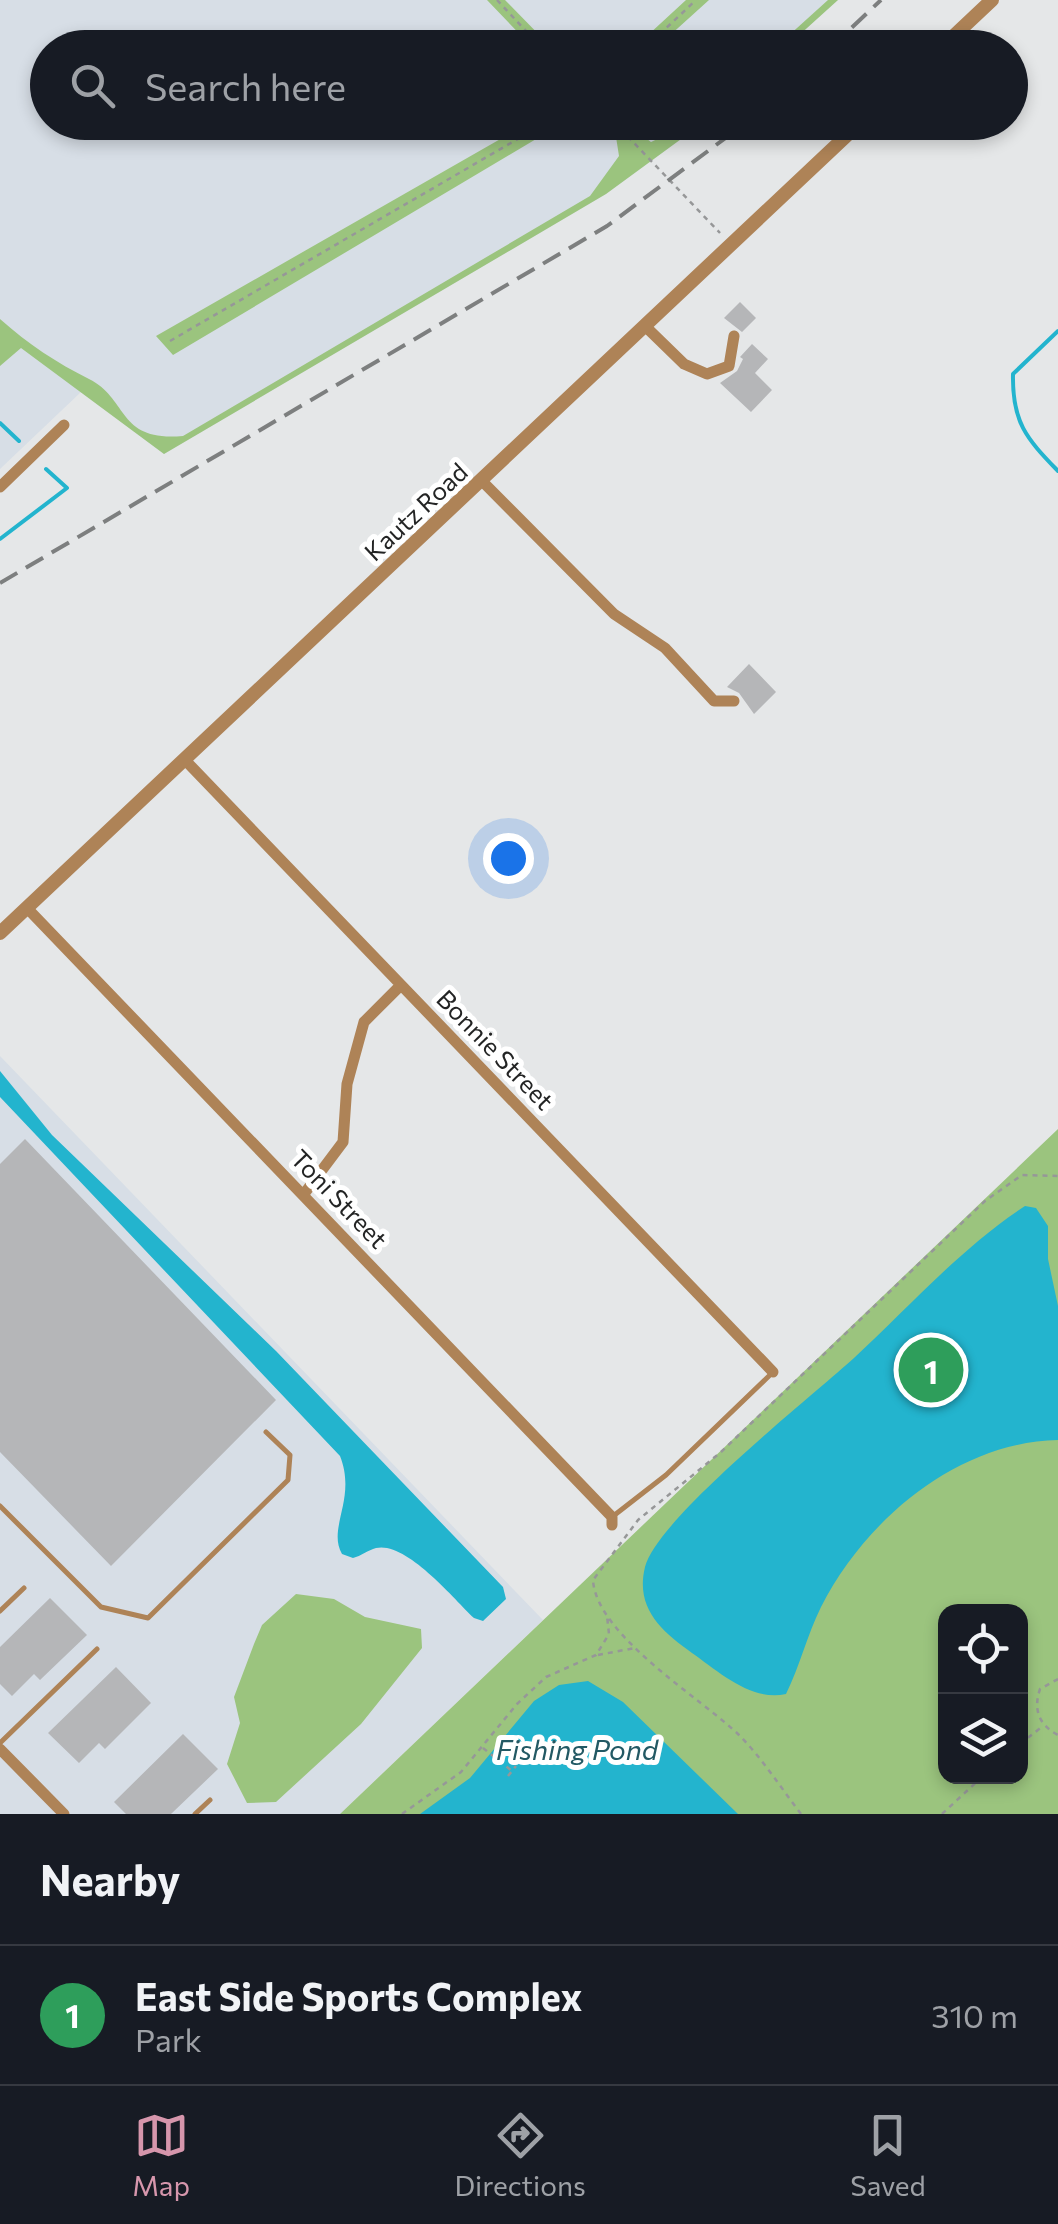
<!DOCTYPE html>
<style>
:root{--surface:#171b24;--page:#242831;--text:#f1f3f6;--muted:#9ea1a6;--line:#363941;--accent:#d696ac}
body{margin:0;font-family:Commissioner,sans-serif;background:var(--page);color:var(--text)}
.controls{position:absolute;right:30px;bottom:30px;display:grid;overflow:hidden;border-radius:20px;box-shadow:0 5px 15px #0003}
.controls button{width:90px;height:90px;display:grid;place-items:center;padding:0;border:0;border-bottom:2px solid var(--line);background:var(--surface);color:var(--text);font:50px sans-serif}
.you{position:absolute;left:508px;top:858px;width:35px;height:35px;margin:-25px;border:8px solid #fff;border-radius:50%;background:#1a73e8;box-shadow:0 0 0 15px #1a73e833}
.badge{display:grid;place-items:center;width:65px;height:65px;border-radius:50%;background:var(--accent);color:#fff;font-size:32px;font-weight:700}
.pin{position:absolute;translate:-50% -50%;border:5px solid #fff;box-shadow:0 2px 10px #0006}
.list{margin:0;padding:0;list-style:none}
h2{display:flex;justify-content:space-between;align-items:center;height:130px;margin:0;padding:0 40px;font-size:42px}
h2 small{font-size:32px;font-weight:400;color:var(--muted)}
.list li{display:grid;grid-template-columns:65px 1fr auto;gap:30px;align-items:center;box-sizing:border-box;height:140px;padding:0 40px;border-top:2px solid var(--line)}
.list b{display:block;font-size:38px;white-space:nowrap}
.list p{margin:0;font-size:32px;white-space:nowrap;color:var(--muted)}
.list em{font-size:32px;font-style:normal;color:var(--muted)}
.icon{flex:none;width:55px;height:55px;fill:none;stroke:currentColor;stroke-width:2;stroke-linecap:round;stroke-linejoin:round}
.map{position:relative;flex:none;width:1058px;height:1814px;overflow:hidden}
.search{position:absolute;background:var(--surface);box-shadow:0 5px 15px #0003;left:30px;right:30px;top:30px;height:110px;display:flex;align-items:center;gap:25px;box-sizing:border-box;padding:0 35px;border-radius:55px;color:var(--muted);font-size:38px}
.sheet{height:270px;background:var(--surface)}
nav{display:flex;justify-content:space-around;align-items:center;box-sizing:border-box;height:140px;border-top:2px solid var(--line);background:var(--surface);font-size:28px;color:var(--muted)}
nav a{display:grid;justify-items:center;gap:5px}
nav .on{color:var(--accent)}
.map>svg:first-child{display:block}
.built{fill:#d7dee6}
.green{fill:#9bc47e;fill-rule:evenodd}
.water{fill:#23b4ce}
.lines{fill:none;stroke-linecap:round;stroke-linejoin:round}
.stream{stroke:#23b4ce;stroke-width:4}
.building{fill:#b5b6b8}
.path{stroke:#969798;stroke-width:2.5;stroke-dasharray:5 5;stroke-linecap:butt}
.service{stroke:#ae8357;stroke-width:5}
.minor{stroke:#ae8357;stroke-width:11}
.tertiary{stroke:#ae8357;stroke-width:14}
.rail{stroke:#7d7f7f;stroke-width:4;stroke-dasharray:20 10;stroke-linecap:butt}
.labels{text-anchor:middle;stroke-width:10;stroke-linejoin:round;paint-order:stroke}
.street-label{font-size:25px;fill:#232424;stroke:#fff}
.water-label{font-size:28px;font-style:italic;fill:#235964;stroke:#fff}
</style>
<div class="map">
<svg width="1058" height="1814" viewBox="0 0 1058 1814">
<rect width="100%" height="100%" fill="#e5e7e8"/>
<path class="built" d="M0 0H838L786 47 48 48V122L703 123 606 194 164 454 81 392 0 469Z
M0 1056 543 1620 340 1814H0Z"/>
<path class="green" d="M487 0H505L551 47H532Z
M686 0H709L657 47H635Z
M828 0H838L786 47H776Z
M530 122 563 123 173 355 156 336Z
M603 123H626L651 142 691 123H703L606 194 164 454 21 348 0 366V319C28 344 57 363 89 379 129 399 117 442 183 436L590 196 619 156 616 137Z
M1058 1129V1814H340ZM946 1612H1020V1776H946Z
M296 1594 334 1599 365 1617 421 1629 422 1648 361 1724 276 1802 247 1803 227 1764 240 1723 234 1697 254 1644 262 1625Z"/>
<path class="water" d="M0 1071 52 1135 276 1351 503 1587 506 1599 483 1621 474 1618C453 1598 406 1541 376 1548 368 1550 361 1556 353 1558L342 1554C327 1528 357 1499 340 1456L0 1097Z
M1025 1206 1036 1208 1048 1226V1259L1058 1306V1440C957 1442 865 1520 821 1607 807 1635 800 1666 786 1694 752 1702 719 1672 692 1653 661 1631 635 1608 645 1567 657 1519 810 1398 854 1358 909 1307 962 1247 1025 1206Z
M588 1681 623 1702 738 1814H420L470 1778 534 1701 559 1685Z"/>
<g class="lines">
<path class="stream" d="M1058 331 1013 374C1012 422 1026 438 1058 471
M0 423 19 441
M0 539 67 488 46 469"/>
</g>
<path class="building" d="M740 302 756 318 742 332 724 318Z
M752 344 768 359 755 373 772 390 751 412 720 383 737 371 743 359 740 357Z
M749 664 776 692 754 714 739 693 727 687Z
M25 1139 276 1400 111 1566 0 1452V1164Z
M50 1598 87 1635 40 1680 34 1674 12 1696 0 1684V1647Z
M116 1667 151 1703 105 1749 99 1743 79 1763 48 1733Z
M183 1734 218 1769 171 1814H126L114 1802Z"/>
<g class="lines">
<path class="path" d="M497 0 542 48
M645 48 696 0
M614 122 720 233
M170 341 547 122
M598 1655 635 1648
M1058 1679 1040 1689C1033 1710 1039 1725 1058 1735
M1020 1744 1043 1726
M483 1748 512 1771
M508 1776 516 1766
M402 1814 461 1772 517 1704 546 1677 596 1655 609 1634 607 1616
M801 1814C781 1788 762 1758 739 1735 702 1699 596 1635 593 1580L638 1520 721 1452 985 1201 1022 1175 1058 1176
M942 1814 983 1776"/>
<path class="service" d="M0 1506 101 1607 148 1618 288 1480 290 1455 266 1432
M612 1517 666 1475 771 1374
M0 1611 24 1588
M0 1743 97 1649
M195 1814 210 1800"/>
<path class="minor" d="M646 327 684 364 707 374 729 366 734 336
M482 481 614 614 665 648 714 701H734
M0 487 64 425
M185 760 773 1372
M27 908 612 1517V1525
M304 1194 343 1142 347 1084 364 1022 401 985
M0 1749 64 1814"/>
<path class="tertiary" d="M941 48 992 0
M0 933 861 122"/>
<path class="rail" d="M830 48 881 0
M0 583 607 226 747 122"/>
</g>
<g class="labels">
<g class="street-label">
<text transform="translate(416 512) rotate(-43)" y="9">Kautz Road</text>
<text transform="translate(495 1050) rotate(46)" y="9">Bonnie Street</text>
<text transform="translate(339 1199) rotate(46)" y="9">Toni Street</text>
</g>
<g class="water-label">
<text x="577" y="1760">Fishing Pond</text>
</g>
</g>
</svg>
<div class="controls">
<button><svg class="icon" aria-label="locate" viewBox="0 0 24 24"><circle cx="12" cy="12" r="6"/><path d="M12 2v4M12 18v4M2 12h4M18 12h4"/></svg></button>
<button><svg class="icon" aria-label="layers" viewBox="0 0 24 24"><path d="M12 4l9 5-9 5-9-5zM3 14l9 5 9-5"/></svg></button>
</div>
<div class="you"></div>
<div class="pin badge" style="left:931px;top:1370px;background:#2e9e5b">1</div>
<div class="search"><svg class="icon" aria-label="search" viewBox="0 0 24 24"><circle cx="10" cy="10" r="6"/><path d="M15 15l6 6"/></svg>Search here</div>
</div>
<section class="sheet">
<h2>Nearby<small></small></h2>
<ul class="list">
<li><span class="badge" style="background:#2e9e5b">1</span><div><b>East Side Sports Complex</b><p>Park</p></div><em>310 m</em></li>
</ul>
</section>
<nav>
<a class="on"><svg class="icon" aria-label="map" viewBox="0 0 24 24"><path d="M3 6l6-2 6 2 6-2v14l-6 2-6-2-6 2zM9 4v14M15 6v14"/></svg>Map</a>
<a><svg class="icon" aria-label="directions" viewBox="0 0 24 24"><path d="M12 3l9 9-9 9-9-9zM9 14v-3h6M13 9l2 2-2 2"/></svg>Directions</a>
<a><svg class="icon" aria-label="saved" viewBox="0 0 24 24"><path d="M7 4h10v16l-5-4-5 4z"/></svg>Saved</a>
</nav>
